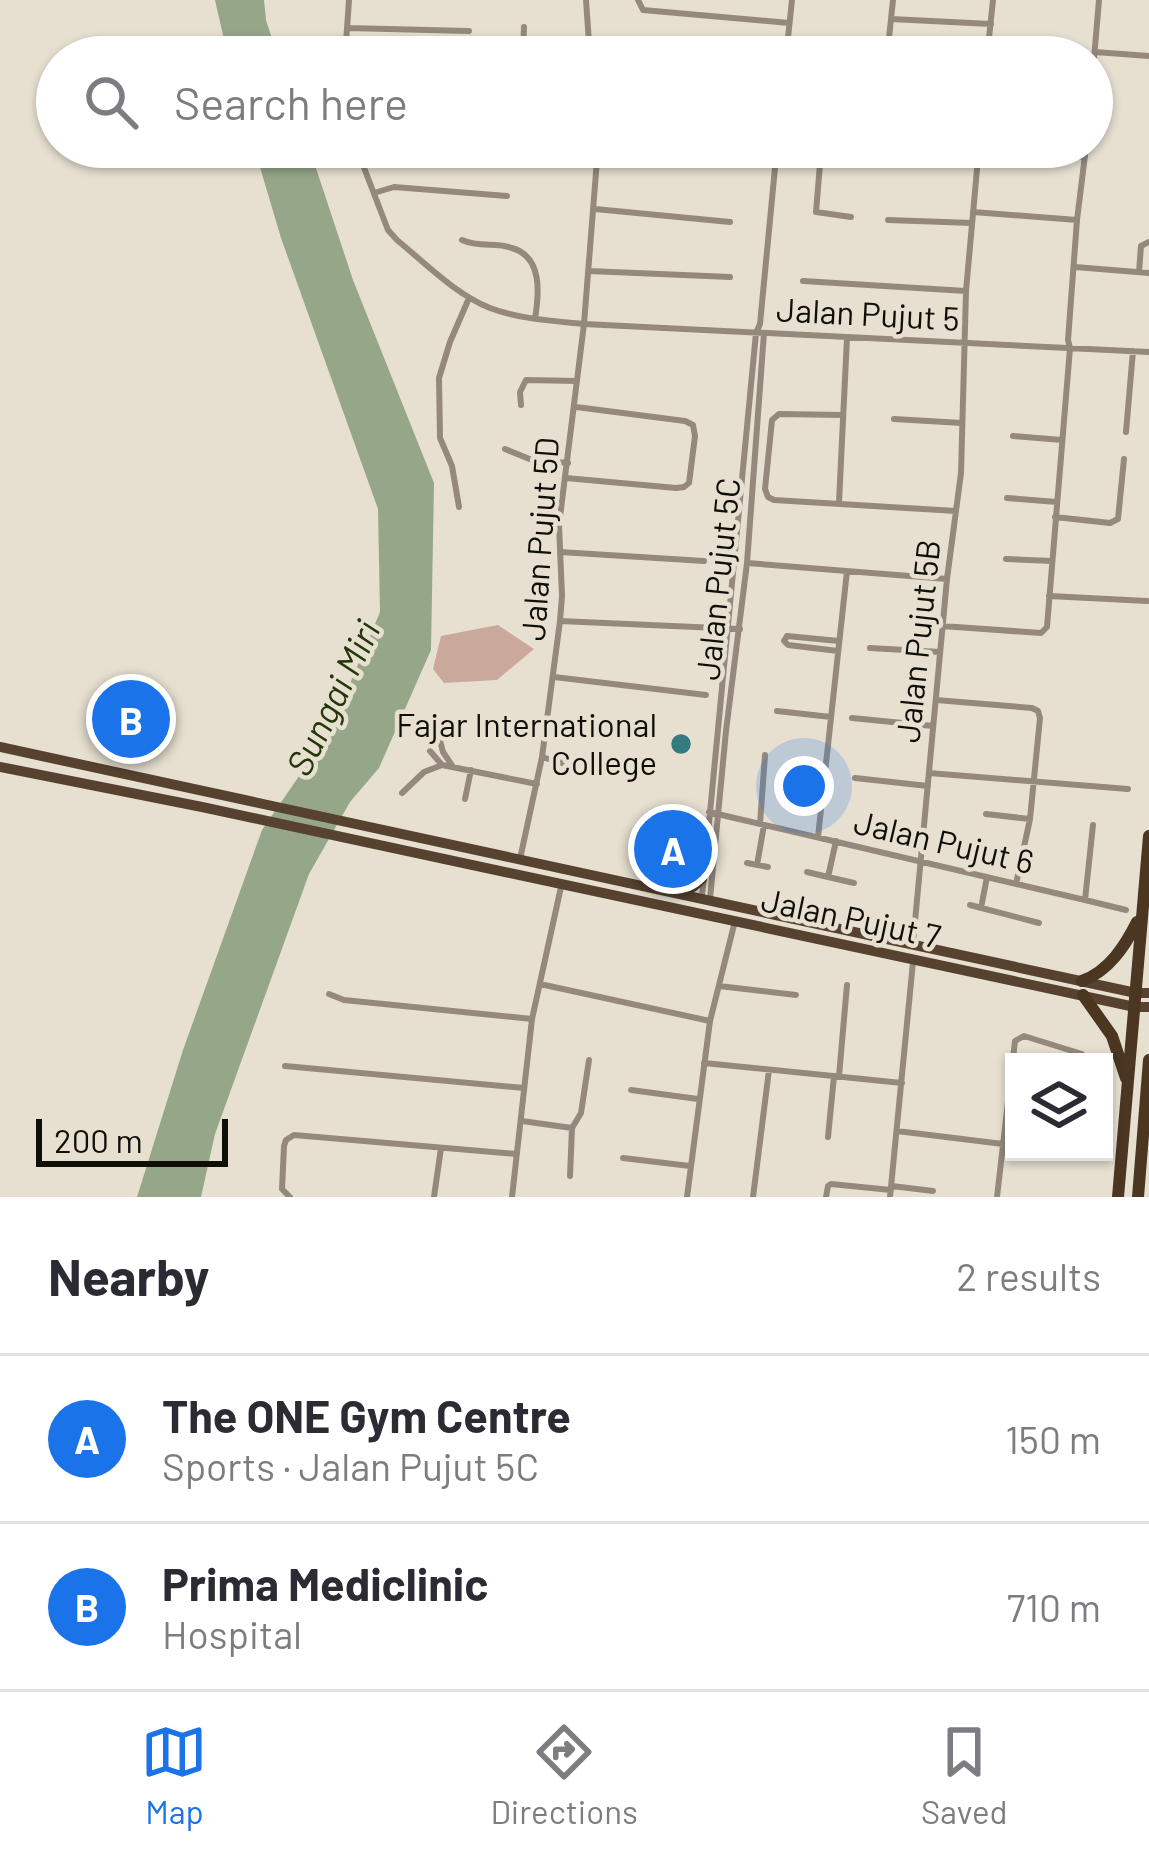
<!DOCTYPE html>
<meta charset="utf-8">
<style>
:root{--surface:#fff;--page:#f2f2f3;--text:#2b2b33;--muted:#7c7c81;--line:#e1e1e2;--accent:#1a73e8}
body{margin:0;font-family:Barlow,sans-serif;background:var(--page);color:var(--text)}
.controls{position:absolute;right:36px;bottom:36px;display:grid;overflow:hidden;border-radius:0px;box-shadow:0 3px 9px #0004}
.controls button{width:108px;height:108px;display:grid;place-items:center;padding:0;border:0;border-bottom:3px solid var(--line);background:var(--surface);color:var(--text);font:60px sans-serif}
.scale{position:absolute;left:36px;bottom:30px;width:192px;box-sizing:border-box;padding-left:12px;border:6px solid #100e09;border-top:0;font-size:33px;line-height:42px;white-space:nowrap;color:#100e09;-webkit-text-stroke:9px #e7e0d1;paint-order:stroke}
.you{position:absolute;left:804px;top:786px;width:42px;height:42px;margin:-30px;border:9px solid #fff;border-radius:50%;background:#1a73e8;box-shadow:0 0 0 18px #1a73e833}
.badge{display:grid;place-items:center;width:78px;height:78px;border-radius:50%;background:var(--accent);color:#fff;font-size:39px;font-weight:700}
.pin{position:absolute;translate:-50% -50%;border:6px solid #fff;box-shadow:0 3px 12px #0006}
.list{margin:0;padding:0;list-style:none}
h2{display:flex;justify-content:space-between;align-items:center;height:156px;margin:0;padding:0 48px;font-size:51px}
h2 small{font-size:39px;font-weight:400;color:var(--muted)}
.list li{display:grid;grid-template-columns:78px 1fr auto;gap:36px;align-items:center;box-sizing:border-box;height:168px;padding:0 48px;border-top:3px solid var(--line)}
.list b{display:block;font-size:45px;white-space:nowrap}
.list p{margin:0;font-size:39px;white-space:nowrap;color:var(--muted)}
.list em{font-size:39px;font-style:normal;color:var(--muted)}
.icon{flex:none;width:66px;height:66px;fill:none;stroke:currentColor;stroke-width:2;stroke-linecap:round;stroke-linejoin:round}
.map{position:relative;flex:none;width:1149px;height:1197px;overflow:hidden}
.search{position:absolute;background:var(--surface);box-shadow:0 3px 9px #0004;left:36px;right:36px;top:36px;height:132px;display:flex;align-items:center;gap:30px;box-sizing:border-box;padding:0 42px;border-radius:66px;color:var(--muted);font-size:45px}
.sheet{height:492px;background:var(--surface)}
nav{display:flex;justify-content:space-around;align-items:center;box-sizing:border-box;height:168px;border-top:3px solid var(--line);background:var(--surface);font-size:33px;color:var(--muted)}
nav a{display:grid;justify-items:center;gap:6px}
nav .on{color:var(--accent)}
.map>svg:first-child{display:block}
.green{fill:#caa89b}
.water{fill:#95a788}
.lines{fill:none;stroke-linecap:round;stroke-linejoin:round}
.minor{stroke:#95897e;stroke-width:6}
.primary{stroke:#56422f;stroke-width:10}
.trunk{stroke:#4b3621;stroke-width:12}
.poi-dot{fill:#327c7f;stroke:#e7e0d1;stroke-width:4.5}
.labels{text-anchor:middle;stroke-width:9;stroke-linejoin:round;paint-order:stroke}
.street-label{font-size:33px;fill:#100e09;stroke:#e7e0d1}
.poi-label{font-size:33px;fill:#100e09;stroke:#e7e0d1;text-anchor:end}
.water-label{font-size:36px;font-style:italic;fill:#213808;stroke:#e7e0d1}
</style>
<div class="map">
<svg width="1149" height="1197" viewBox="0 0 1149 1197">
<rect width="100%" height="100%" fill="#e7e0d1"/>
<path class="green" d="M498 625 534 649 497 680 444 683 433 669 441 636Z"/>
<path class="water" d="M215 0H264L266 20 278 57H228Z
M254 147H309L353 280 434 483 431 650 379 768 350 802 309 874 215 1134 201 1197H137L183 1050 262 830 330 731 380 612 378 509 281 238Z"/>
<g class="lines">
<path class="minor" d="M586 0 590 57
M638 0 643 10 789 23
M891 19 893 0
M524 27 523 52 558 57
M347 28 469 31
M293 47 345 49
M1095 52 1149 56
M345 57 349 0
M786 57 792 0
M828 57 831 48 835 46 888 54
M887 57 891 19 991 24
M987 57 993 0
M1092 82 1099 0
M356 147 388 230 397 240C425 263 455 294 490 308 519 319 553 321 584 324L1149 352
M570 147 662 157
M981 148 1085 157
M374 193 394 187 507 196
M595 209 730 222
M973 212 1077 220
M851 217 816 212 821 152 824 150 978 157
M888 220 972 223
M462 240C479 248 496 242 512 248 543 257 539 294 535 319
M1075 267 1149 273
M589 271 730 277
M1139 272 1141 246 1149 242
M803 281 966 291
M521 405 520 392 526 380 577 381
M843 415 779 414 772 420 765 489 768 497 774 500 956 511
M894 419 962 423
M1126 432 1133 351
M1013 436 1062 440
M505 449 532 460 568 463
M566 478 676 488 684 487 689 483 695 436 693 425 685 421 576 407
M1007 498 1057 502
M839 502 847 338
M459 507 452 466 440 438 439 378 450 342 469 298
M1055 517 1110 523 1118 519 1124 459
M560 552 704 561
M1006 559 1052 561
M747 563 947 579
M1049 596 1147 601
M560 621 740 629
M942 626 1041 633 1047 627 1070 348 1068 340 1077 220 1086 147
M870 648 940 652
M838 651 788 645 784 641 787 636 839 641
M554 677 706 695
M936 700 1032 708 1038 711 1040 718 1030 819 1016 884
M777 711 831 717
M852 718 933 726
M430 724 437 729 443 752 453 767
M430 751 442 765
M542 757 595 773
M929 773 1128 789
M855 778 928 786
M402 793 424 772 442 765 537 784
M465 799 471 770
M709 812 1085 900 1093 825
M986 814 1030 819
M760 824 765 755
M818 837 847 571
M520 859 542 757 560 621 562 596 559 525 584 324 598 147
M747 863 768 867
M757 865 764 825
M807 872 828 877 836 841
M828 877 854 883
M702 896 756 333 760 324 777 147
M710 899 726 731 747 563 764 333
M1085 900 1126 910
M970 905 1039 923
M981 908 987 877
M913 943 947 579 961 473 966 291 979 147
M540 984 710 1021
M719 986 796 995
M329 994 344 1000 532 1019
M704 1063 902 1083
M285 1066 524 1088
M839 1076 847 985
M631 1090 698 1099
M522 1121 572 1128
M897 1131 1003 1144
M828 1137 834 1076
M623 1158 690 1166
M570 1176 572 1128 581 1113 589 1060
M892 1186 933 1191
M290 1197 282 1189 284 1146 286 1140 294 1135 517 1154
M434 1197 441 1148
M512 1197 532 1019 561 887
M687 1197 710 1021 735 921
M753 1197 769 1070
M826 1197 828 1186 831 1184 891 1190
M890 1197 913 962
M997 1197 1015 1041 1024 1036 1082 1054"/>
<path class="primary" d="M0 747 1136 993H1149
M0 767 202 807 1135 1007H1149
M678 892 693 887 702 879"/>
<path class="trunk" d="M1082 981C1109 971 1125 946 1137 922
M1083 995 1112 1036 1126 1078
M1118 1197 1149 836
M1138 1197 1149 1060"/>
</g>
<circle class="poi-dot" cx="681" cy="744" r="12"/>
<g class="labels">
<g class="street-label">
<text transform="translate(868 314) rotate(3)" y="12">Jalan Pujut 5</text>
<text transform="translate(540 539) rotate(-86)" y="12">Jalan Pujut 5D</text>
<text transform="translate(718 579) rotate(-84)" y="12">Jalan Pujut 5C</text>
<text transform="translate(918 641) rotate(-84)" y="12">Jalan Pujut 5B</text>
<text transform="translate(944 842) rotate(13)" y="12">Jalan Pujut 6</text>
<text transform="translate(851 918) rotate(12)" y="12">Jalan Pujut 7</text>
</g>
<g class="poi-label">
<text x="657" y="737">Fajar International<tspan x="657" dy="38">College</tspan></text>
</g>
<g class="water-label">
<text transform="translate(333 698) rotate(-64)" y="13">Sungai Miri</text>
</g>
</g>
</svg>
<div class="controls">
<button><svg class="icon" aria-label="layers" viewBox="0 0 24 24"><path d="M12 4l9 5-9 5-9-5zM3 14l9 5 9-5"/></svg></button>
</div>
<div class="scale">200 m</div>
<div class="you"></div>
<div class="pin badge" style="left:673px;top:849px">A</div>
<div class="pin badge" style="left:131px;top:719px">B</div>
<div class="search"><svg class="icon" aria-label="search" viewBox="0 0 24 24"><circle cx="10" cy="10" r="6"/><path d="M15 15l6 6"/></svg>Search here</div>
</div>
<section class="sheet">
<h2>Nearby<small>2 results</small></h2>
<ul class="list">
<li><span class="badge">A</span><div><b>The ONE Gym Centre</b><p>Sports · Jalan Pujut 5C</p></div><em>150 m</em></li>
<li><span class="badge">B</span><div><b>Prima Mediclinic</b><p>Hospital</p></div><em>710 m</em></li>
</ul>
</section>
<nav>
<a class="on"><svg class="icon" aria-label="map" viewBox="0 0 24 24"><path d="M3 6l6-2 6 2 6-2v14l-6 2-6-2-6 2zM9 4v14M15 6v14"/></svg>Map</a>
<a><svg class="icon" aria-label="directions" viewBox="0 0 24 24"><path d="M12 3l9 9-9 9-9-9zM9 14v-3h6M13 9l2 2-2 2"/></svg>Directions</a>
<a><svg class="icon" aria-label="saved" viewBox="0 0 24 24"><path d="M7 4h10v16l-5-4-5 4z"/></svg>Saved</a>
</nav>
